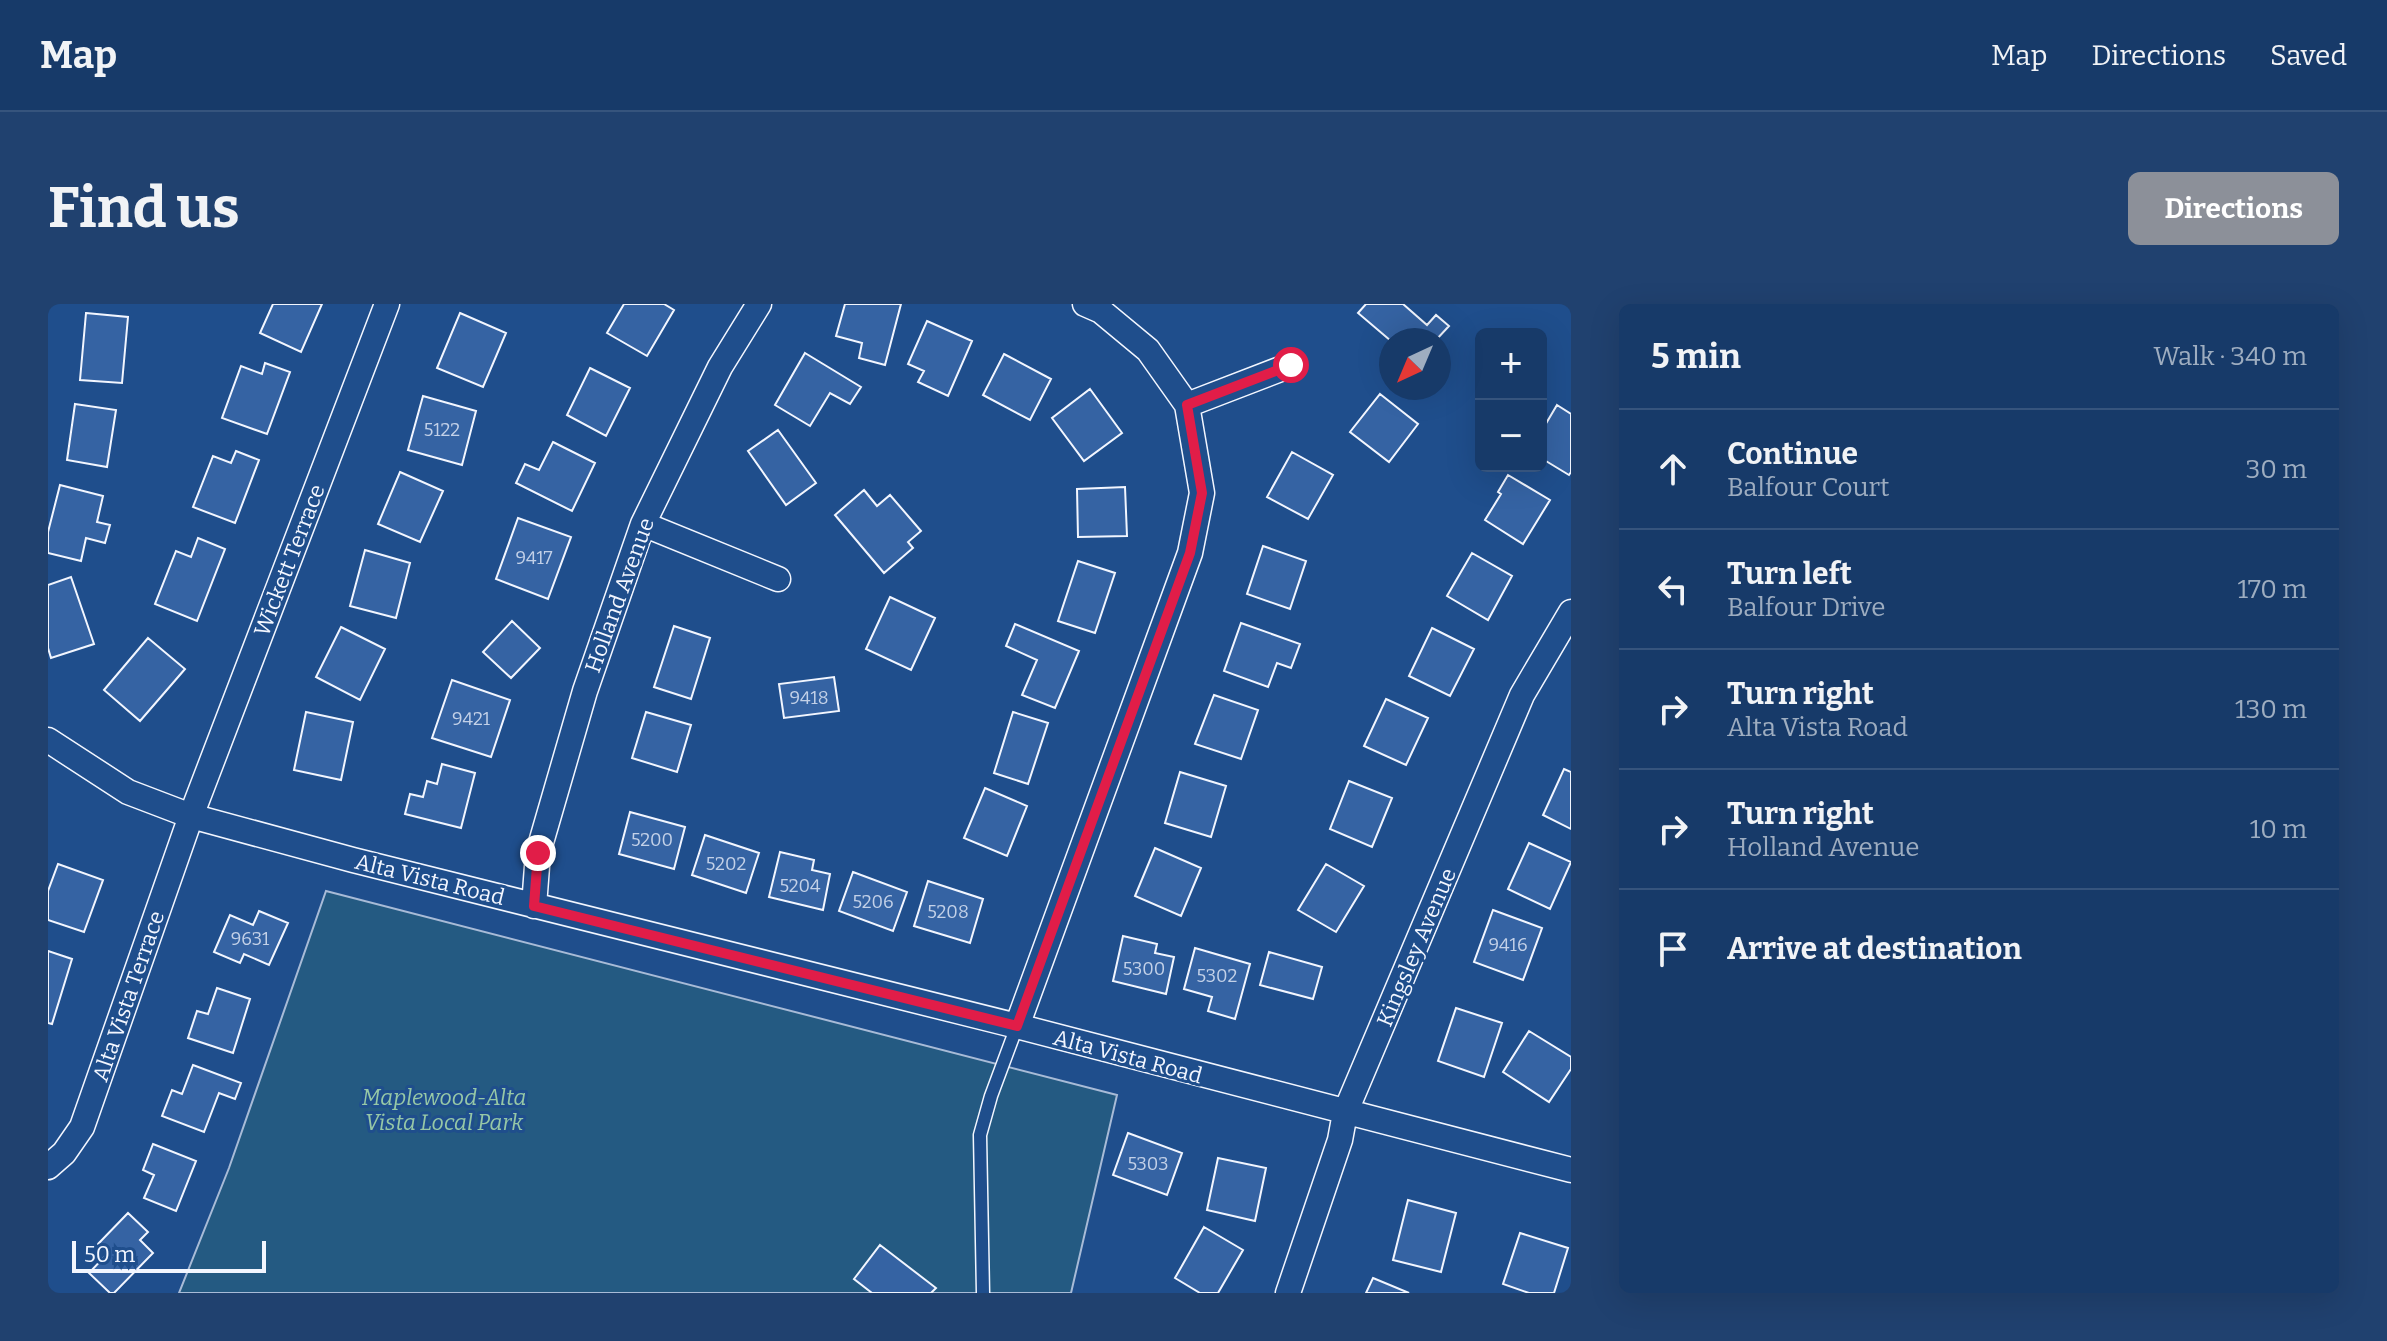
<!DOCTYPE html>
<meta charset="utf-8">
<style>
:root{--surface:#173a69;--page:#20416f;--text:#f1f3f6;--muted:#9eadc0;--line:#36547d;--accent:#8c9099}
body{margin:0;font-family:Bitter,serif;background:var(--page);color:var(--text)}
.controls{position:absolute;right:24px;top:24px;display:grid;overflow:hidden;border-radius:12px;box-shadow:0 8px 32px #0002}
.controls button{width:72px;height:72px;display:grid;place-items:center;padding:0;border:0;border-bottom:2px solid var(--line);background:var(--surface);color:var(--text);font:40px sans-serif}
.compass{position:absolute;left:1331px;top:24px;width:72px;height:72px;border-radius:50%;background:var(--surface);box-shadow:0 8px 32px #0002;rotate:224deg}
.scale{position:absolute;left:24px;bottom:20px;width:194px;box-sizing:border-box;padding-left:8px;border:4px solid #f2f6ff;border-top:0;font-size:22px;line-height:28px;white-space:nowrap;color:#f2f6ff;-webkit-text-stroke:6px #1f4e8c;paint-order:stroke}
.stop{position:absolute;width:24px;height:24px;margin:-18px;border:6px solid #e11d48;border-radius:50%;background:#fff}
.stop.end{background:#e11d48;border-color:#fff;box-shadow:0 2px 8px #0008}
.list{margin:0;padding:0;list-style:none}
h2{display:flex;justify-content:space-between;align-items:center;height:104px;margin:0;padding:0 32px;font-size:34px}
h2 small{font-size:26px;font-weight:400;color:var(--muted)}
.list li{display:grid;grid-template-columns:52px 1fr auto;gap:24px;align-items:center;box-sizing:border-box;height:120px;padding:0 32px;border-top:2px solid var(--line)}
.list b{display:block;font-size:30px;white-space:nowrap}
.list p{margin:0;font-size:26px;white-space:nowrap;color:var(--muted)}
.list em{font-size:26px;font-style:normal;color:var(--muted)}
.icon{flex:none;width:44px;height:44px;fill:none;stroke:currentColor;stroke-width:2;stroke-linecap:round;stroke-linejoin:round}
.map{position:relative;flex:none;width:1523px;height:989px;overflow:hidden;border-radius:12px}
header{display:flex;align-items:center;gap:48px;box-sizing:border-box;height:112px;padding:0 40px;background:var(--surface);border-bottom:2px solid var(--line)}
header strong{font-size:38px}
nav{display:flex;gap:44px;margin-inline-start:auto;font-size:28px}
.intro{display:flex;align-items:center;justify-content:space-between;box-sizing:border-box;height:192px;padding:0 48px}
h1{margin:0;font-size:56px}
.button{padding:20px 36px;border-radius:12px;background:var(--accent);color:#fff;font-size:28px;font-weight:700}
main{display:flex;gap:48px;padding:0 48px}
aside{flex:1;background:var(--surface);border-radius:12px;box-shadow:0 8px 32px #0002}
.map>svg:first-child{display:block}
.green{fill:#245a82;stroke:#a8bbd7;stroke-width:2}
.building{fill:#3563a3;stroke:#f2f6ff;stroke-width:2}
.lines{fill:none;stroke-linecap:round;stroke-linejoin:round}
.lane-casing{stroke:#f2f6ff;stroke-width:15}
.street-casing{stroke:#f2f6ff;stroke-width:27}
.lane{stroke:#1f4e8c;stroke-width:12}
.street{stroke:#1f4e8c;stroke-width:24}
.route{stroke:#e11d48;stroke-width:10}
.labels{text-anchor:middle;stroke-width:6;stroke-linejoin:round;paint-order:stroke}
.number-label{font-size:18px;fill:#c3d1e8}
.street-label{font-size:22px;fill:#f2f6ff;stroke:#1f4e8c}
.park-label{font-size:22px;font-style:italic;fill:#97c8a6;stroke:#1f4e8c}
</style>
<header>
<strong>Map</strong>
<nav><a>Map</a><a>Directions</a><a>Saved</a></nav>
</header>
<div class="intro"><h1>Find us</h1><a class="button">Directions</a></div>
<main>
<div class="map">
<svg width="1523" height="989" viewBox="0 0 1523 989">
<rect width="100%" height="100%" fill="#1f4e8c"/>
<path class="green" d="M278 587 1069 791 1023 989H131L181 864Z"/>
<path class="building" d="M225 0H274L253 48 212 29Z
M576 0H616L626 6 599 52 559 29Z
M797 0H853L837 61 811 54 814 39 788 32Z
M1318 0H1355L1379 21 1388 11 1401 22 1388 36 1343 37 1310 9Z
M38 9 80 13 74 79 32 76Z
M412 9 458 29 435 83 389 64Z
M879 17 924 37 900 92 870 78 876 67 860 60Z
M757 49 813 83 802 100 782 89 762 122 727 101Z
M956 50 1003 75 982 116 935 91Z
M217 59 242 68 219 130 174 114 193 62 214 70Z
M542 64 582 84 558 132 519 111Z
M1042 85 1074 129 1036 157 1004 114Z
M1332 90 1370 120 1341 158 1302 128Z
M375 92 428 107 414 161 360 146Z
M27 100 68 106 59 163 19 156Z
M1509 101 1523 110V168L1521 171 1493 154V128Z
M730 126 768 179 738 201 700 147Z
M505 138 547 159 524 207 468 179 477 160 491 166Z
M188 147 211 156 187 219 145 203 165 152 183 159Z
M1244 148 1285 171 1260 215 1219 193Z
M352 168 395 187 372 238 330 220Z
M1460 171 1502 196 1475 240 1437 216 1453 190 1450 188Z
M12 181 55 192 49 218 62 221 57 239 38 234 33 257 0 249V228Z
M1077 183 1079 232 1030 233 1029 185Z
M816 186 829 202 842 191 873 227 860 238 865 244 836 269 787 211Z
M470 214 523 233 500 295 448 275Z
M150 234 177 245 149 317 107 300 128 247 143 253Z
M1215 242 1258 257 1242 305 1199 290Z
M317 246 362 259 348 314 302 302Z
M1424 249 1464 272 1440 316 1399 292Z
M1030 257 1067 269 1047 329 1010 317Z
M23 273 46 340 3 354 0 344V281Z
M842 293 887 314 863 366 818 345Z
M464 317 492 344 463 374 435 348Z
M1193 319 1252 340 1243 364 1229 359 1220 383 1176 367Z
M967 320 1031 347 1007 404 974 391 989 356 958 342Z
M626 322 662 334 643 395 606 383Z
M293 323 337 345 312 396 268 373Z
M1384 324 1426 345 1402 392 1361 372Z
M100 334 137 365 92 417 56 386Z
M786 373 791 407 736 414 731 380Z
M404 376 462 396 443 453 384 434Z
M1166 391 1210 406 1193 455 1147 440Z
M1338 395 1380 414 1358 461 1316 442Z
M258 408 305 418 293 476 246 466Z
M598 408 643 421 629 468 584 454Z
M965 408 1000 419 980 480 946 469Z
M394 460 427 469 413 524 357 510 362 490 375 493 379 477 389 480Z
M1516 465 1523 468V525L1495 511Z
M1132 468 1178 482 1163 533 1117 519Z
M1301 477 1344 494 1324 543 1282 525Z
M937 484 979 502 959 552 916 534Z
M582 508 637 523 626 565 571 550Z
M657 531 711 549 698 589 644 571Z
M1481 539 1523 558 1502 605 1460 585Z
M1107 544 1153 564 1133 612 1087 592Z
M732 548 766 556 764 566 782 570 775 606 721 593Z
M10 560 55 576 36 628 0 616V587Z
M1278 560 1316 582 1288 628 1250 606Z
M805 568 859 588 845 627 791 607Z
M880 577 935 595 922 639 866 622Z
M1445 606 1494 624 1475 676 1426 658Z
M211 607 240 619 221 661 196 650 192 659 166 648 182 611 205 621Z
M1075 632 1109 640 1107 649 1126 653 1118 690 1065 677Z
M1147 644 1202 660 1187 715 1160 707 1164 693 1136 685Z
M0 647 24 655 4 720 0 719Z
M1221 648 1274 663 1265 695 1212 681Z
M169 684 202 695 185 749 140 734 149 707 160 710Z
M1408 704 1454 719 1436 773 1390 757Z
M1481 727 1523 753V765L1501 798 1455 768Z
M145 761 193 779 187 795 171 789 156 828 114 812 124 786 134 790Z
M1080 829 1134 849 1119 891 1065 871Z
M105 840 148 857 128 907 96 894 106 871 95 866Z
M1170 854 1218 864 1207 917 1159 906Z
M1360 896 1408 909 1393 968 1345 956Z
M80 909 100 928 92 936 105 949 66 989H62L41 969 60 949 50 940Z
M1156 923 1195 946 1170 989H1152L1127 974Z
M1472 929 1520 944 1506 989H1481L1455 980Z
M832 941 888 984 883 989H824L806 975Z
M1325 974 1361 989H1318Z"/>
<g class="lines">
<g class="lane-casing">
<path id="lane" d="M935 989 932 831 943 792 969 722"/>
</g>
<g class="street-casing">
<path id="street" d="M1139 101 1243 61
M595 220 730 275
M0 436 80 488 143 512 305 556 969 722 1523 866
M486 602 490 549 537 387 595 220 672 63 711 0
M969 722 1142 249 1154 189 1139 101 1100 46 1053 7 1037 0
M0 863 16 849 34 823 143 512 339 0
M1240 989 1292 836 1297 809 1474 391 1523 308"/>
</g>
<use href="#lane" class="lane"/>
<use href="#street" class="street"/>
</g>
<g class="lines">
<path class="route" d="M490 549 486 602 969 722 1142 249 1154 189 1139 101 1243 61"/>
</g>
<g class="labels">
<g class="number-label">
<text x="394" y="132">5122</text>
<text x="486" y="260">9417</text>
<text x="761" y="400">9418</text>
<text x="423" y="421">9421</text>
<text x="604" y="542">5200</text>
<text x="678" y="566">5202</text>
<text x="752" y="588">5204</text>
<text x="825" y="604">5206</text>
<text x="900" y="614">5208</text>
<text x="202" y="641">9631</text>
<text x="1460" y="647">9416</text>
<text x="1096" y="671">5300</text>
<text x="1169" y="678">5302</text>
<text x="1100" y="866">5303</text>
</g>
<g class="street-label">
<text transform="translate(241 256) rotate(-69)" y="8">Wickett Terrace</text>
<text transform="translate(571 291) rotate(-70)" y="8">Holland Avenue</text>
<text transform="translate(382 575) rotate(14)" y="8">Alta Vista Road</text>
<text transform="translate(1368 643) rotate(-67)" y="8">Kingsley Avenue</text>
<text transform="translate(80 692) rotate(-71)" y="8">Alta Vista Terrace</text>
<text transform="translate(1080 752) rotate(15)" y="8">Alta Vista Road</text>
</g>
<g class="park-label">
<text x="396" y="801">Maplewood-Alta<tspan x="396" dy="25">Vista Local Park</tspan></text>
</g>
</g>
</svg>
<div class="controls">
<button>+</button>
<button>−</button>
</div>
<svg class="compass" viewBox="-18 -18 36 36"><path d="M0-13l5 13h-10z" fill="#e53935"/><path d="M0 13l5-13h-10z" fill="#9eadc0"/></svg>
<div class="scale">50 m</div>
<div class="stop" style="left:1243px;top:61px"></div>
<div class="stop end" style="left:490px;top:549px"></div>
</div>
<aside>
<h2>5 min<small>Walk · 340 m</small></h2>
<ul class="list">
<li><svg class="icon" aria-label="ahead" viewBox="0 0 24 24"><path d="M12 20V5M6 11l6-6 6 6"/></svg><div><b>Continue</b><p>Balfour Court</p></div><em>30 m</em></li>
<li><svg class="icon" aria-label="left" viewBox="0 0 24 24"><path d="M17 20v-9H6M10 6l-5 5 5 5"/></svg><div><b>Turn left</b><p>Balfour Drive</p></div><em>170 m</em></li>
<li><svg class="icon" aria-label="right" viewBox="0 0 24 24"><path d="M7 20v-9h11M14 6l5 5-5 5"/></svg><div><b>Turn right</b><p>Alta Vista Road</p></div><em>130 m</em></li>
<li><svg class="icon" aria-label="right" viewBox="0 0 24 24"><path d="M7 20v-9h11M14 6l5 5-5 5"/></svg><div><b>Turn right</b><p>Holland Avenue</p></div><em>10 m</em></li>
<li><svg class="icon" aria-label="arrive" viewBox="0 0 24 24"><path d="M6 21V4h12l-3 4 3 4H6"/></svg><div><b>Arrive at destination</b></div></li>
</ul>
</aside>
</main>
